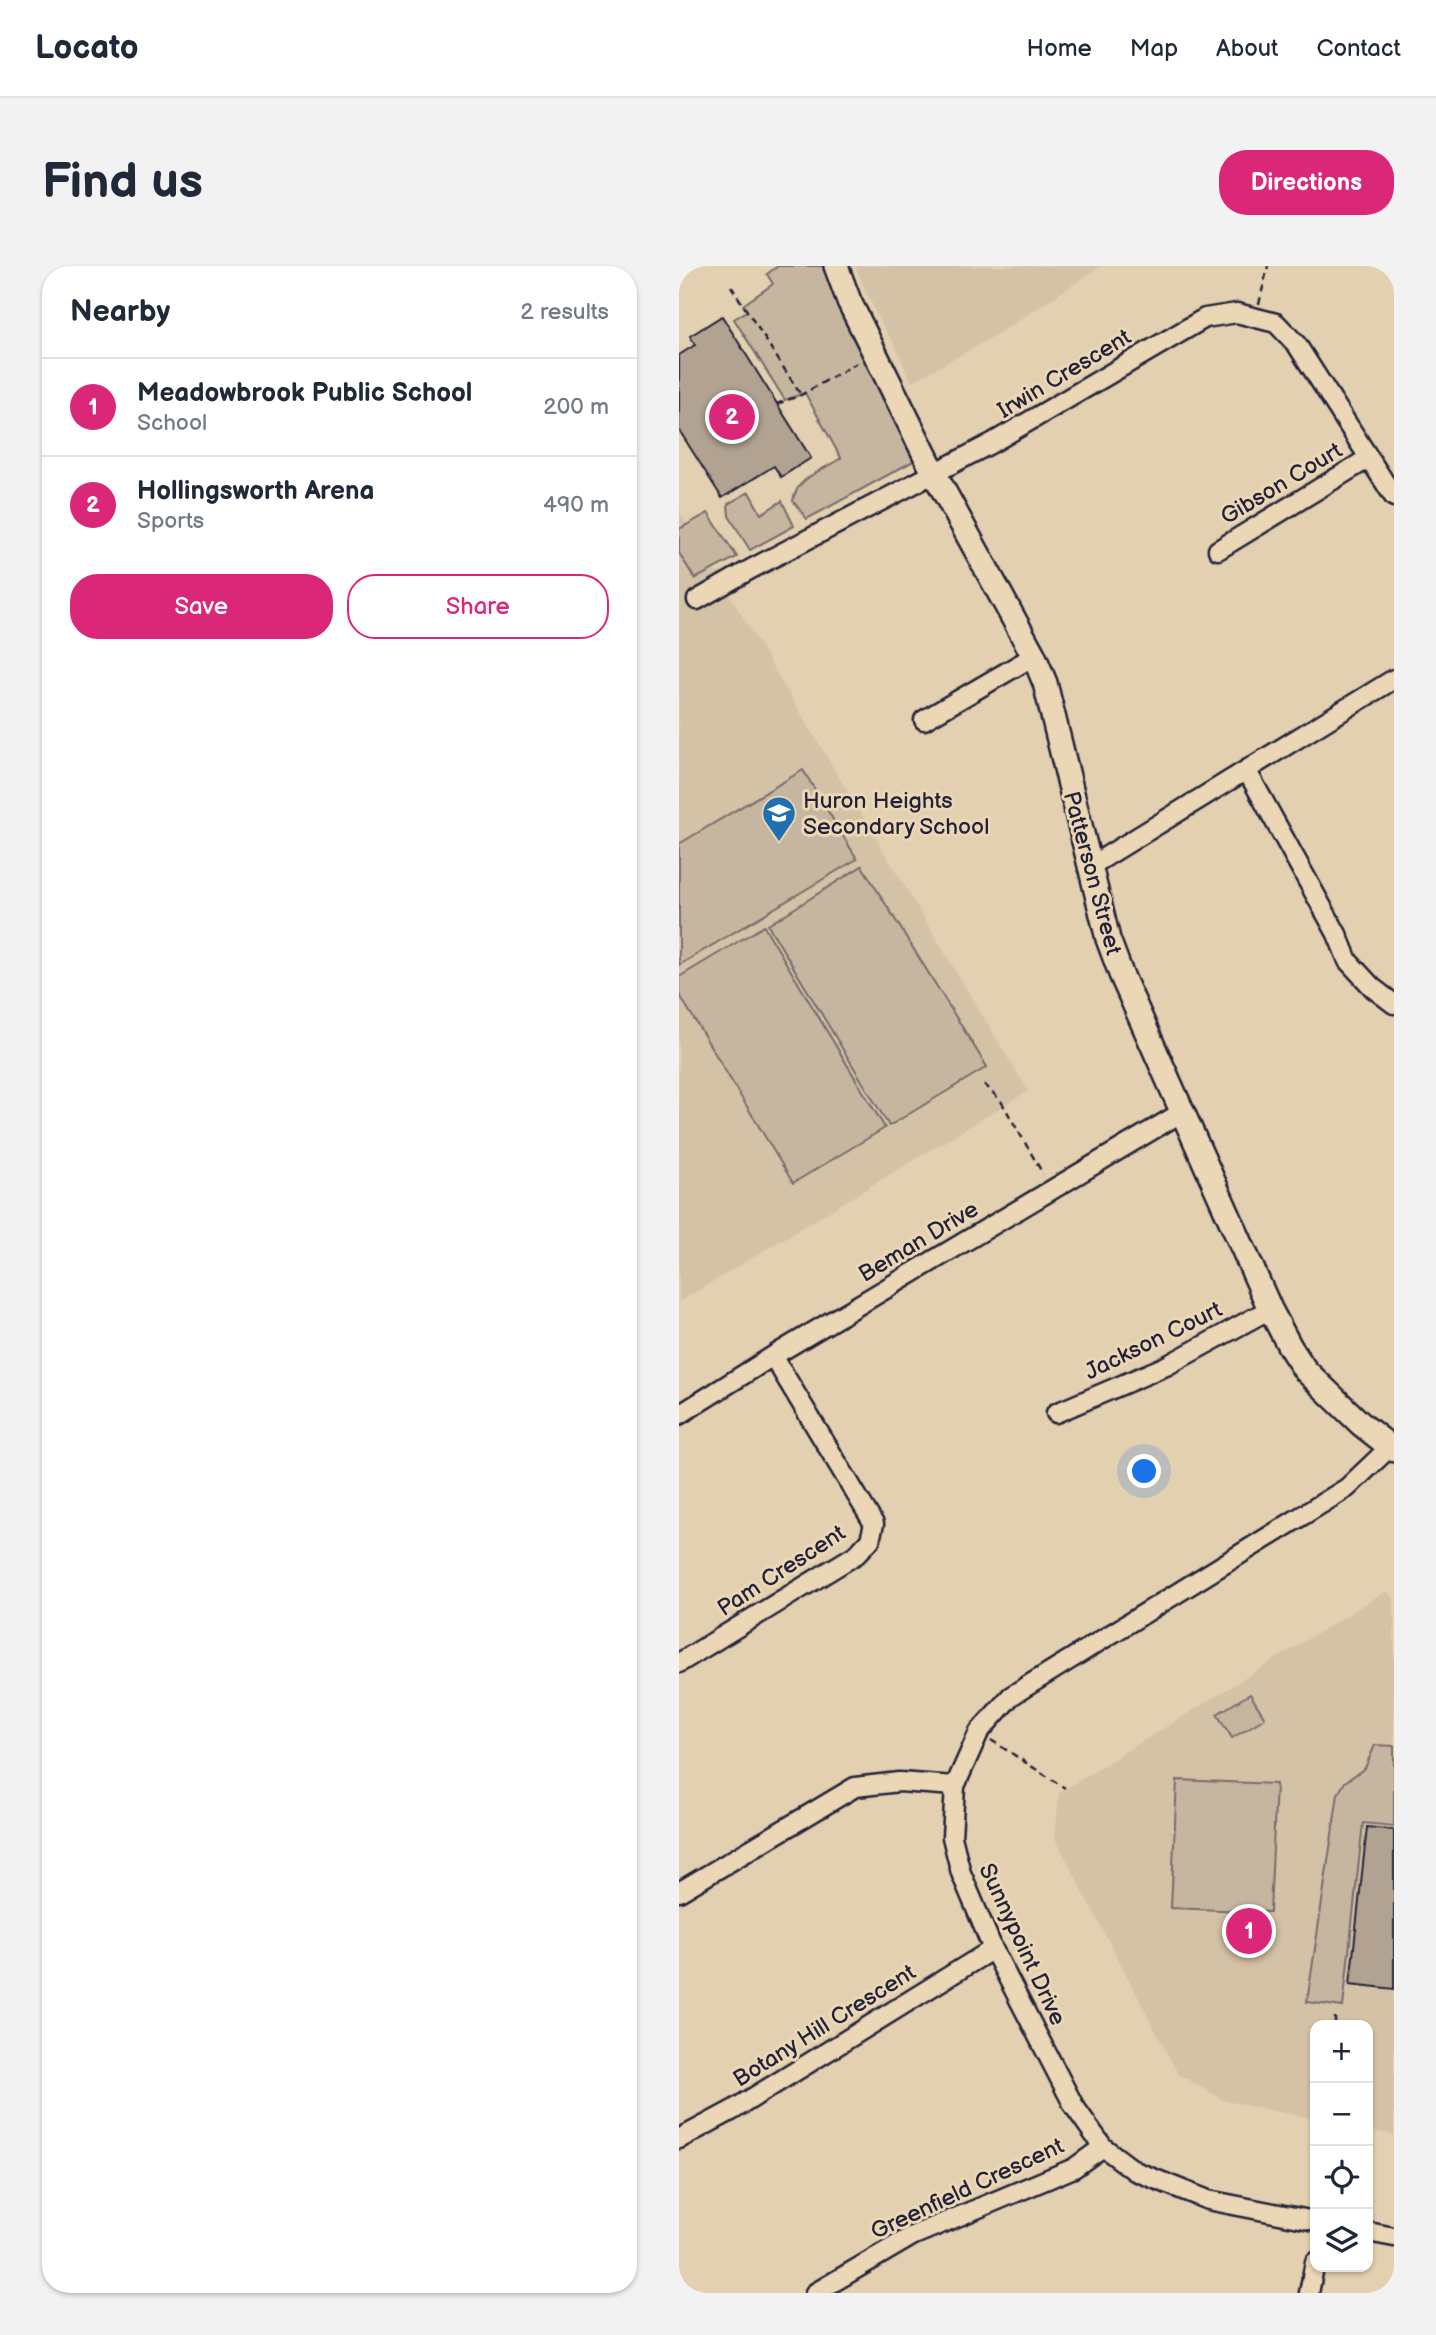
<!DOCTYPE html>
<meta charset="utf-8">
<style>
:root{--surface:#fff;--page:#f2f2f3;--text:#1f2937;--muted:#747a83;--line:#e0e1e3;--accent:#db2777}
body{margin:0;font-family:"Balsamiq Sans",sans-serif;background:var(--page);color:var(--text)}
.controls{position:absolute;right:21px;bottom:21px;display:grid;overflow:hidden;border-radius:14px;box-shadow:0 2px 5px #0004}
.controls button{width:63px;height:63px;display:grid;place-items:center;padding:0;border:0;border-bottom:2px solid var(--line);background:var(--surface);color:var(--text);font:35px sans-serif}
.you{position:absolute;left:466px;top:1206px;width:24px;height:24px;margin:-18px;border:5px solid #fff;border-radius:50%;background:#1a73e8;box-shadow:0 0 0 10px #1a73e833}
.badge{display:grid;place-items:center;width:46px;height:46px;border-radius:50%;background:var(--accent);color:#fff;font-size:23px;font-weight:700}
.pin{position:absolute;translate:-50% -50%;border:4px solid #fff;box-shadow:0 2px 7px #0006}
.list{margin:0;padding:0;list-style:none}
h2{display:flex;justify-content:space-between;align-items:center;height:91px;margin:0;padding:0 28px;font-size:30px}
h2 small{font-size:23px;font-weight:400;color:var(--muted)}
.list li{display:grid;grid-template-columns:46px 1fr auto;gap:21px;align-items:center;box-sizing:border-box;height:98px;padding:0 28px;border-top:2px solid var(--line)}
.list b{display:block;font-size:26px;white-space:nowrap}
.list p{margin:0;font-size:23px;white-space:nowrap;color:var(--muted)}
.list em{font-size:23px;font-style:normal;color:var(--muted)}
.actions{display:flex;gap:14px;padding:21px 28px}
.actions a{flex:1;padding:16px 0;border:2px solid var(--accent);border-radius:28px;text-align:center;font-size:24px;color:var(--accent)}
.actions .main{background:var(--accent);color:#fff}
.icon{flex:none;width:38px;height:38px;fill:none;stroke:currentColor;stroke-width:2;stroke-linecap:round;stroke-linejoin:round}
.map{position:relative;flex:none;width:715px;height:2027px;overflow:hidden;border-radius:28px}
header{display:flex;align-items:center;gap:42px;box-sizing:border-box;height:98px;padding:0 35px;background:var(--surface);border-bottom:2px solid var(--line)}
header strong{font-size:33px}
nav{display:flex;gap:38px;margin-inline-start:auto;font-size:24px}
.intro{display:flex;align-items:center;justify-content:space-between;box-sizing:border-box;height:168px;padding:0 42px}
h1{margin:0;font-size:49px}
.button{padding:18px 32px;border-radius:28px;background:var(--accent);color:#fff;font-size:24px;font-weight:700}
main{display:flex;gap:42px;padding:0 42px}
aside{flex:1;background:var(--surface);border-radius:28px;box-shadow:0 2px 5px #0004}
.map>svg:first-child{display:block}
.built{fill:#d4c2a7}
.green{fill:#c7b69f;stroke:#746c6d;stroke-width:2}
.building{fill:#b1a291;stroke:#22223b;stroke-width:2}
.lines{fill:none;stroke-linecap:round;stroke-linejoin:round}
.minor-casing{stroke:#22223b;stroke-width:23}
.tertiary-casing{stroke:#22223b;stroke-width:28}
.path{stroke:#22223b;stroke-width:2.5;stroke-dasharray:7 5;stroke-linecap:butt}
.minor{stroke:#ebd7b5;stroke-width:18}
.tertiary{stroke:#ebd7b5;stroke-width:23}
.labels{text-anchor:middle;stroke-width:6;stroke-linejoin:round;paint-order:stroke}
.street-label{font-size:23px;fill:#22223b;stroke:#ebd7b5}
.poi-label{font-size:23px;fill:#22223b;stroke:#ebd7b5;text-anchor:start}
</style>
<header>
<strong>Locato</strong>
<nav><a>Home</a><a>Map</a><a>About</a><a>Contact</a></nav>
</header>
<div class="intro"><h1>Find us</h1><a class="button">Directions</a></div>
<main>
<aside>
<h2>Nearby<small>2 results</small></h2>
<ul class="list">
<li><span class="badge">1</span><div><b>Meadowbrook Public School</b><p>School</p></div><em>200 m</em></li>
<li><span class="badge">2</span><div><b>Hollingsworth Arena</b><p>Sports</p></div><em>490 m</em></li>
</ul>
<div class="actions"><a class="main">Save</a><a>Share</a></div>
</aside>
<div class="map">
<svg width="715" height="2027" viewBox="0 0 715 2027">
<rect width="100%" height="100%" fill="#e3d0b0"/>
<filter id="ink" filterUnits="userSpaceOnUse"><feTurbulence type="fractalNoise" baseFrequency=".0143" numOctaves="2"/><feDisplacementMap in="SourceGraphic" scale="14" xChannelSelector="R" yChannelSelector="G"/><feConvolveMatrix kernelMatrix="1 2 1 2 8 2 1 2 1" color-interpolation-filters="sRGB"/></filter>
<g filter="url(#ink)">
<path class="built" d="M176 0H422L316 70 232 116 218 83 199 52Z
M0 245 349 825 0 1036Z
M707 1325 715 1332V1869L689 1864V1759H636V1853L546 1835 499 1808 376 1572 380 1527Z"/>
<path class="green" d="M99 0H145L154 27 240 192 128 253 114 235C117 211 145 204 162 192L126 127 106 134 55 53 68 45 64 39 94 18 88 8Z
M70 226 82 248 103 235 115 260 71 284 50 250 49 238Z
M29 247 58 291 16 313 0 287V263Z
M124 504 178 593 0 699V578Z
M183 600 308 801 210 860 89 659Z
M85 660 206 862 114 917 0 728V711Z
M571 1428 586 1452 553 1472 538 1448Z
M696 1479 715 1480V1560L684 1557 664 1741 628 1736 659 1528 666 1516 686 1502Z
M498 1514 597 1518 591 1646 492 1642Z"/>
<path class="building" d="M43 50 132 192 102 211 95 200 43 232 0 164V89L16 79 11 70Z
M688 1561 715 1564V1723L671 1718Z"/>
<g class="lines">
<g class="minor-casing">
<path id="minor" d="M539 284 690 192
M18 334 72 303 313 177 526 52 558 47 597 57 618 79 715 231
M245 454 355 390
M568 505 658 668 669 695 694 722 715 738
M410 601 715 413
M377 1147 487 1100 591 1043
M0 1149 94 1090 505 845
M0 1397 178 1288 191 1274 195 1258 94 1090
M0 1626 176 1521 220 1516 276 1520
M0 1873 54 1844 314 1683
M636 1955 529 1934 456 1905 424 1881 395 1840 314 1683 282 1607 273 1571 276 1520 300 1466 332 1430 668 1222 711 1181
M689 1966 715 1971
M136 2027 233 1970 395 1902 424 1881
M630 2027 636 1996"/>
</g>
<g class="tertiary-casing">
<path id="tertiary" d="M157 0 170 35 255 207 355 390 366 417 429 673 442 708 591 1043 611 1081 626 1104 682 1158 715 1184"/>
</g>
<path class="path" d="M52 20 122 129
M580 38 589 0
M98 138 122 129 178 97
M305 818 322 835 364 908
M312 1474 386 1522
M656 1751V1759"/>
<use href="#minor" class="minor"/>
<use href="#tertiary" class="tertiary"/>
</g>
</g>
<defs>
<g id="school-pin" transform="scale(1.75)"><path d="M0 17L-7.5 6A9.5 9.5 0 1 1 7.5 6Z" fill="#1f6fb2" stroke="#ebd7b5"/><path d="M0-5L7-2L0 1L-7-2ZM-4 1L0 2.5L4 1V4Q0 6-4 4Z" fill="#fff"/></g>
</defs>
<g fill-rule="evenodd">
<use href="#school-pin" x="100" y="547"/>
</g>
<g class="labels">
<g class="street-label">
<text transform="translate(385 107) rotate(-31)" y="8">Irwin Crescent</text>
<text transform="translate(602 217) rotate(-31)" y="8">Gibson Court</text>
<text transform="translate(414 607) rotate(75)" y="8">Patterson Street</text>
<text transform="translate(239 975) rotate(-31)" y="8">Beman Drive</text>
<text transform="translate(474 1074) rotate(-26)" y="8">Jackson Court</text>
<text transform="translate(102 1304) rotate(-33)" y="8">Pam Crescent</text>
<text transform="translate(344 1678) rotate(65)" y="8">Sunnypoint Drive</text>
<text transform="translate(145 1759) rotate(-32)" y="8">Botany Hill Crescent</text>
<text transform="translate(288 1922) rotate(-25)" y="8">Greenfield Crescent</text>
</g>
<g class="poi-label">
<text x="124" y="542">Huron Heights<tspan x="124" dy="26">Secondary School</tspan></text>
</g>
</g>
</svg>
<div class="controls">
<button>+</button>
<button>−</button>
<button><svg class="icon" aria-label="locate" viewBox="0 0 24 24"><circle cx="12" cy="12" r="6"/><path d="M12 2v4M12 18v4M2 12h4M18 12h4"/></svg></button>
<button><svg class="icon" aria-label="layers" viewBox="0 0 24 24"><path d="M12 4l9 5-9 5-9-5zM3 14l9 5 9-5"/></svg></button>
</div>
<div class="you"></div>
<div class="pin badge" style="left:570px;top:1665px">1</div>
<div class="pin badge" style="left:53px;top:151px">2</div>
</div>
</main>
